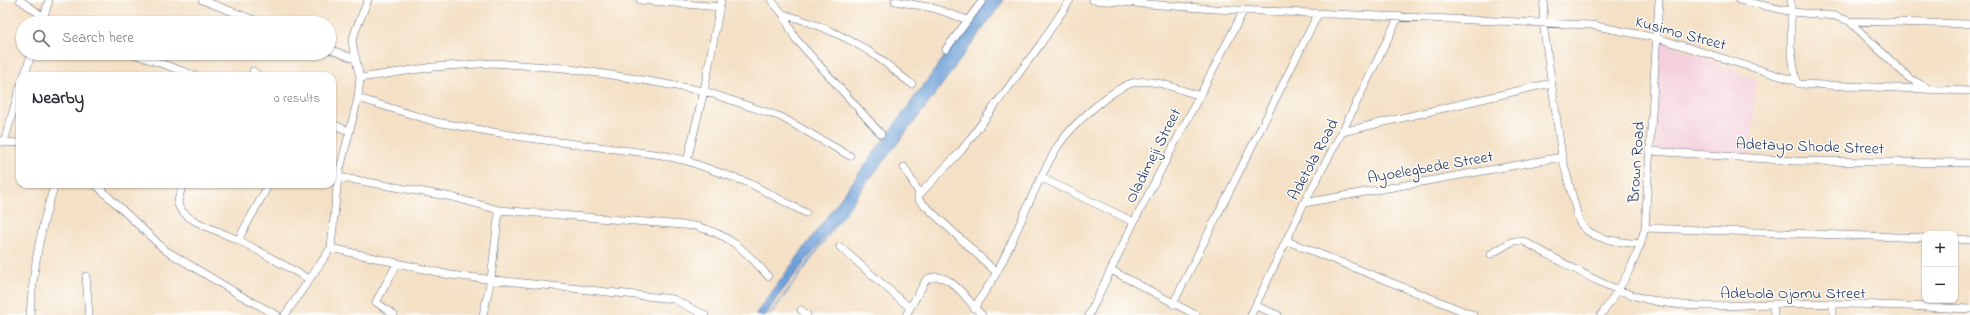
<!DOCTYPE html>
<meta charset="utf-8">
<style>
:root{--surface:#fff;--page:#f2f2f3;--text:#2b2b33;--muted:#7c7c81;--line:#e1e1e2}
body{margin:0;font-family:"Indie Flower",sans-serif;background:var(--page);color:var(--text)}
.controls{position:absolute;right:12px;bottom:12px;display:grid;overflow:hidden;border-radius:8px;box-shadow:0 1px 3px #0004}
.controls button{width:36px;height:36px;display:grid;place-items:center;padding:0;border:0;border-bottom:1px solid var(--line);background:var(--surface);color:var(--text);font:20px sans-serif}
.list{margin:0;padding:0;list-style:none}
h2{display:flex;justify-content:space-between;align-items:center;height:52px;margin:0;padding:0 16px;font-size:17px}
h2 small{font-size:13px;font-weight:400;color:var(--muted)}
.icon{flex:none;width:22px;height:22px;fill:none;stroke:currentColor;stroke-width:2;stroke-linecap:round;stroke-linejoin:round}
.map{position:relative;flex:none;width:1970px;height:315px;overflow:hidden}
.search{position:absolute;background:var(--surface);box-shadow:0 1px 3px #0004;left:16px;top:16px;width:320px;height:44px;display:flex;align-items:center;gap:10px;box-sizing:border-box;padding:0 14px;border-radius:22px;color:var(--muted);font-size:15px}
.panel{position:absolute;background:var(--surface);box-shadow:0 1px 3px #0004;left:16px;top:72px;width:320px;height:116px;border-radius:12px}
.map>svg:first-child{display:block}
.built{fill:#f4cfdd}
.water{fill:#6da0d9;stroke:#44689c}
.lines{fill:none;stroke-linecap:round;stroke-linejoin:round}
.stream{stroke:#6da0d9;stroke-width:2}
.minor-casing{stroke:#676d82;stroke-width:8}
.minor{stroke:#fff;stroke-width:7}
.labels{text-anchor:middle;stroke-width:3;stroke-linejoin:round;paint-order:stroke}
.street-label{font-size:16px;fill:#1b2f5e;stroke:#fdfcf7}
</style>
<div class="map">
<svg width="1970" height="315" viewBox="0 0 1970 315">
<rect width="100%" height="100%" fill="#fdfcf7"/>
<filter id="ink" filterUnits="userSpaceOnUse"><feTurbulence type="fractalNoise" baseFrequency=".025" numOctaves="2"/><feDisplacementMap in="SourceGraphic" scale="8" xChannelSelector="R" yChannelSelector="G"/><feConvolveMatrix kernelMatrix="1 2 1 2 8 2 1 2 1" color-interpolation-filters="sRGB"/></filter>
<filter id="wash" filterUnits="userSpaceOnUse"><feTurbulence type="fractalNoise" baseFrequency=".012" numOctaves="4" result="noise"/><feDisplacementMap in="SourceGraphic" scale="16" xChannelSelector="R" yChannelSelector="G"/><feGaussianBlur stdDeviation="0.9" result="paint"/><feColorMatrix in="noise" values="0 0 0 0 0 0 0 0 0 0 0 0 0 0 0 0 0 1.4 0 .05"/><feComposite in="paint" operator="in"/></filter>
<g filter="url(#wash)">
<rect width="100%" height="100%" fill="#f4e0c5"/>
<path class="built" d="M1660 41 1756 79 1751 156 1656 149Z"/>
<path class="water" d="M986 0H1004L925 108 776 299 766 315H755Z"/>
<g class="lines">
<path class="stream" d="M770 315 856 197"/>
</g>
</g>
<g filter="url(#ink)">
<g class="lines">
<g class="minor-casing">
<path id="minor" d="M20 0 52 23
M202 0 262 23
M640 0 720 7
M771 0 783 14 795 38 881 134
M1093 0 1215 9 1591 25 1657 38 1796 81 1799 84 1970 91
M1544 0 1543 23 1562 157 1579 221C1590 241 1621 242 1641 244
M1739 0 1793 12 1835 16 1849 21 1909 78 1926 87
M1791 0V48L1796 81
M895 1 933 8 968 20 983 0
M783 14C818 24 851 38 880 59 891 67 901 77 912 84
M1849 21 1970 24
M42 23 49 0
M329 49 355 59
M946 49 968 20
M131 53 197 76
M253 71 259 76
M24 76 32 53
M360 78 433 67 493 63 564 68 631 78 704 91 781 117 850 156
M358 98 436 122 528 138 662 155 687 161 749 183 806 213
M332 124 349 131
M1342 132 1551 83
M0 142 20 143
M4 142 20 87
M1650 151 1796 161 1970 163
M687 161 704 91 721 0
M904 167 919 193
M338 177 452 197 499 210 695 226C729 234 746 251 768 276
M1042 178 1134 222
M95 184 165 250 238 294 277 315
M184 184C181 191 176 200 179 207 188 223 223 232 238 240 262 252 285 266 309 279
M1304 203 1562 157
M1645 228 1925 238
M1955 239 1970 240
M238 240 269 184
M1287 241 1473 315
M840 247 910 308
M331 248 450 275 673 299 705 315
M1491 254 1513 241H1523C1563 262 1603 288 1646 299 1690 310 1729 305 1773 304 1839 302 1905 306 1970 309
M1111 270 1196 315
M996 272 919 200 918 196 961 151 1040 45 1070 0
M86 276 89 315
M1173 304 1318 14
M1773 304 1774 315
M1833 305V315
M1256 306 1278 315
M974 308C982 296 990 284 997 272 1018 232 1033 188 1056 149 1068 129 1114 85 1137 82 1157 79 1179 90 1198 95
M801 310 807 315
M30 315C33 270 40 227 55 184
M285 315 331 248 338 177 358 98 360 78 352 42 356 29 368 0
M394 315 376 302 397 264
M483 315 491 279 499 210
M906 315 926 280C948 266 968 302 982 315
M1089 315 1134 222 1244 10
M1251 315 1304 203 1342 132 1399 16
M1601 315C1621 288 1637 261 1645 228L1659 0"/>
</g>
<use href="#minor" class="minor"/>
</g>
</g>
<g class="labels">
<g class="street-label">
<text transform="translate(1681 32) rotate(15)" y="6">Kusimo Street</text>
<text transform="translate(1810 145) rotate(2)" y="6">Adetayo Shode Street</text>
<text transform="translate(1152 155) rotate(-63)" y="6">Oladimeji Street</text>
<text transform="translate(1312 159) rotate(-62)" y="6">Adetola Road</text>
<text transform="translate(1635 162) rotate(-86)" y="6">Brown Road</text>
<text transform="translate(1430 166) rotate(-10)" y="6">Ayoelegbede Street</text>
<text x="1793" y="298">Adebola Ojomu Street</text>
</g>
</g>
</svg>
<div class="controls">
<button>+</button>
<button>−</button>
</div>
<div class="search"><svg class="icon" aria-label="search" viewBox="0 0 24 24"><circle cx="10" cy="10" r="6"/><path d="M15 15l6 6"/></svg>Search here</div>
<section class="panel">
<h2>Nearby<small>0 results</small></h2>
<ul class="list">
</ul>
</section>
</div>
